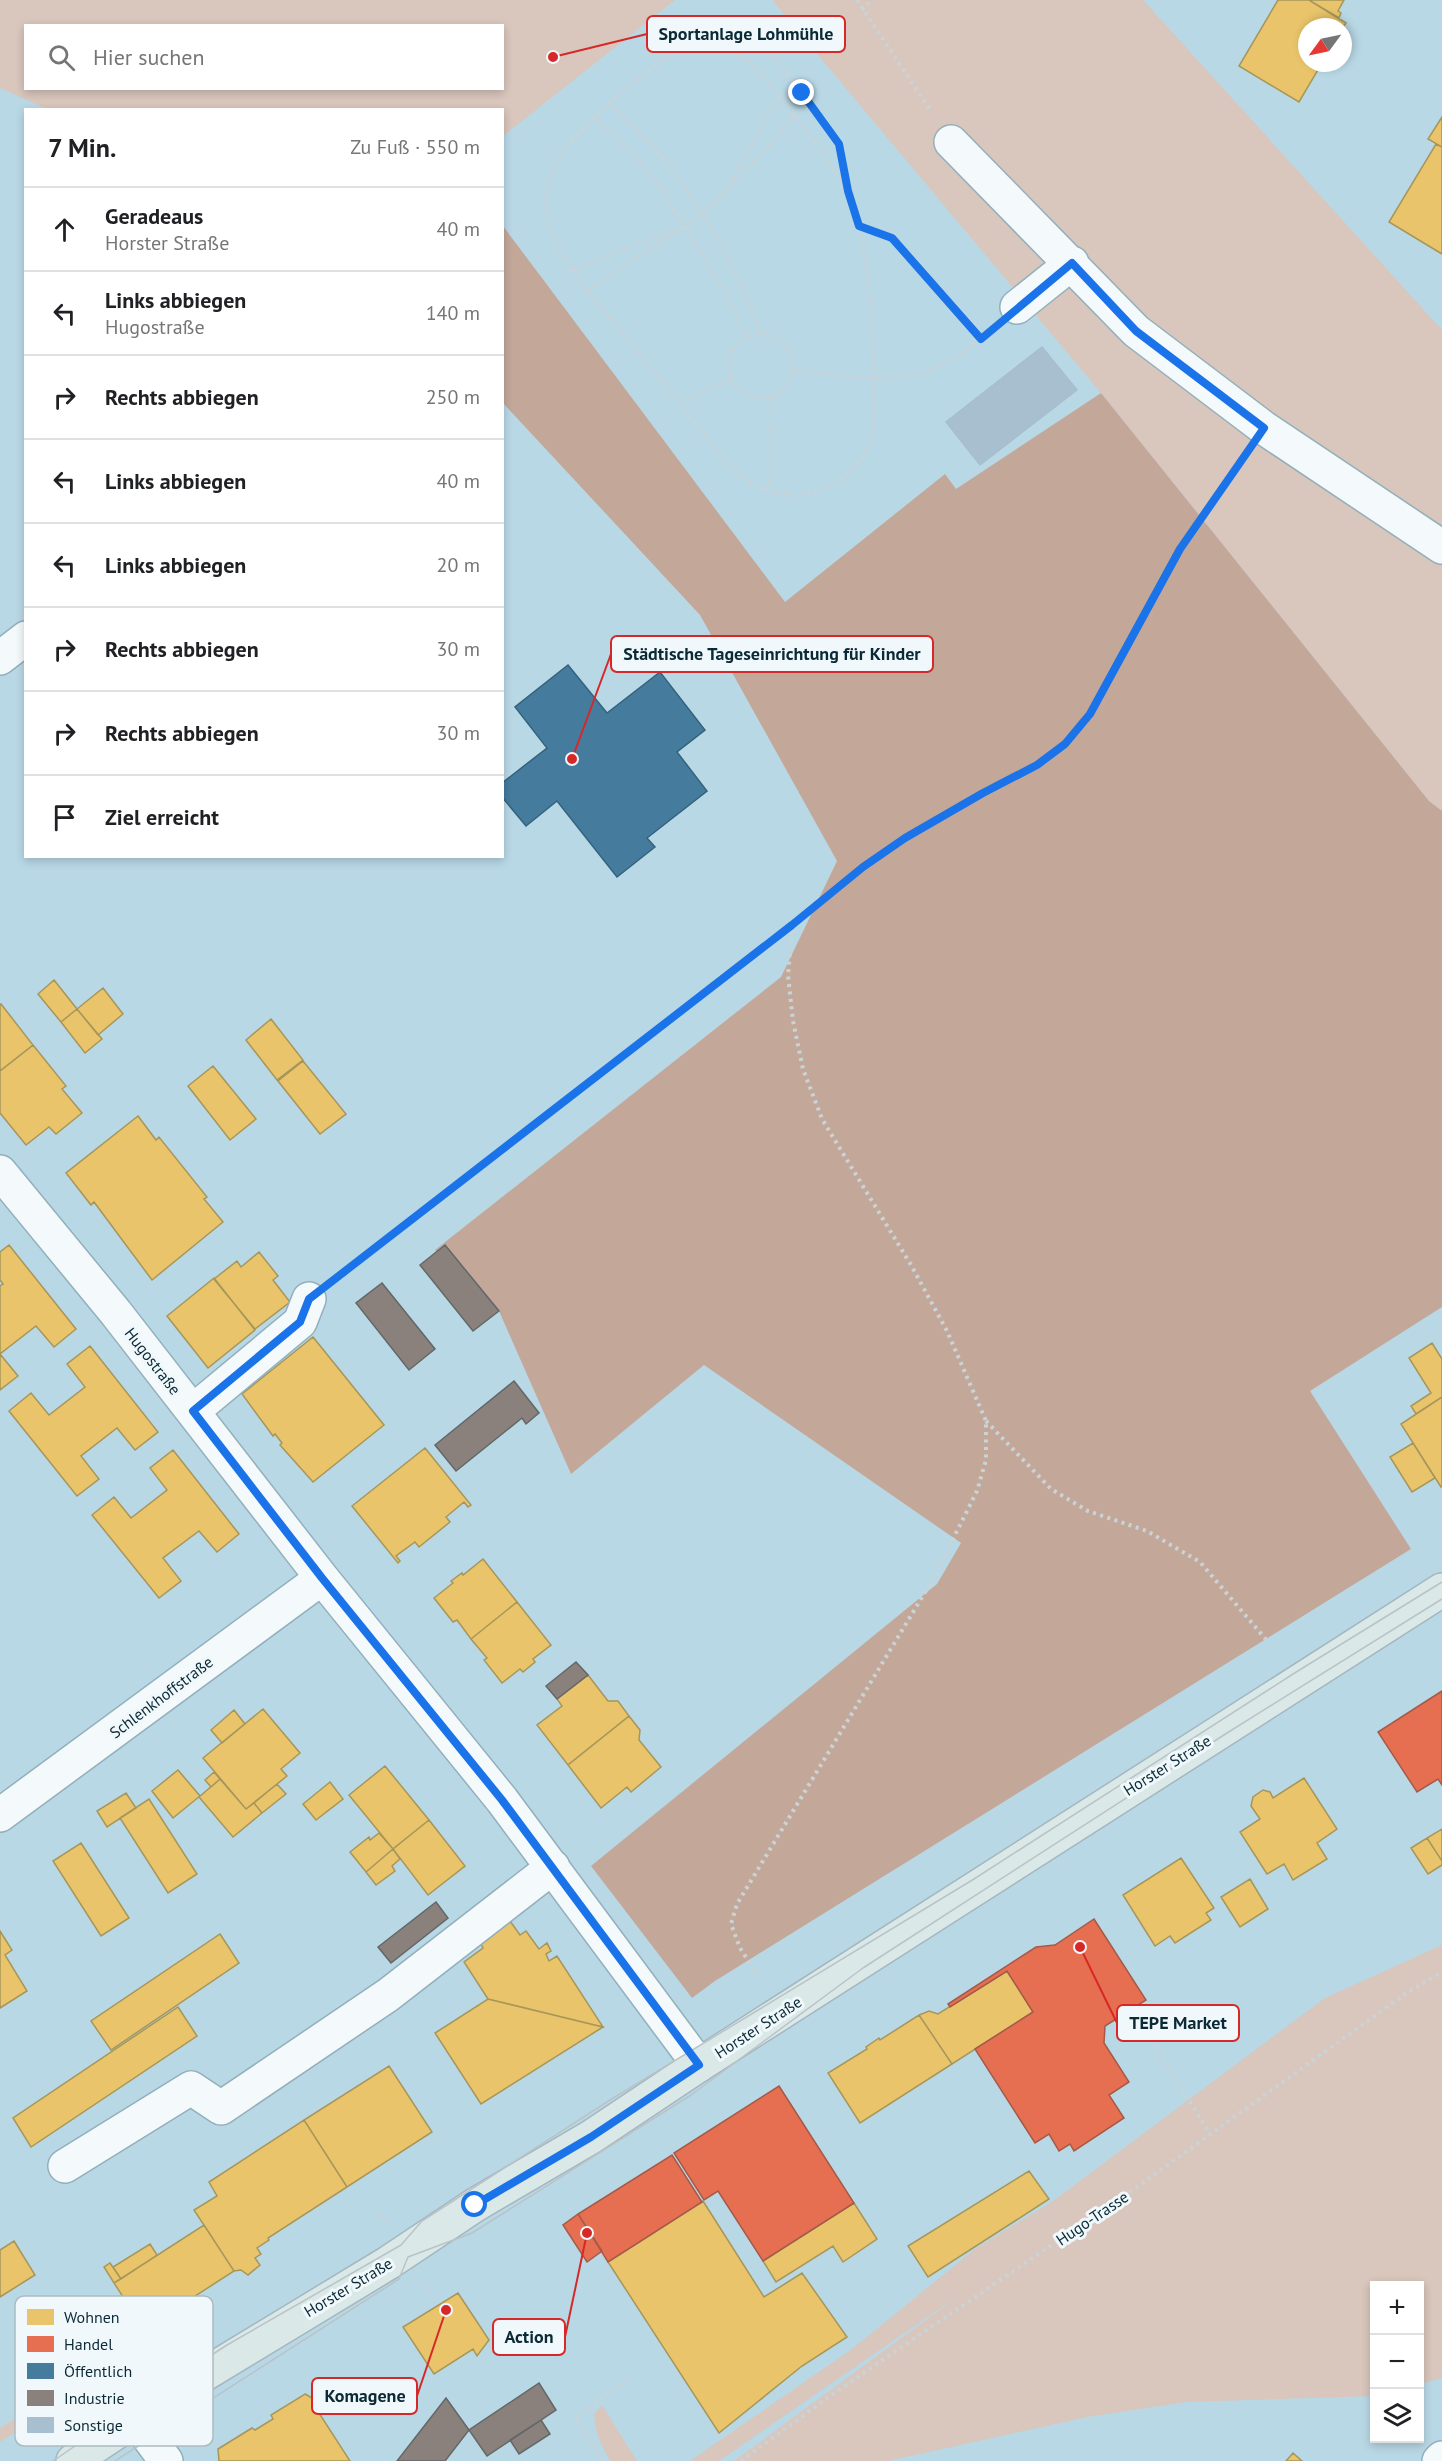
<!DOCTYPE html>
<html lang="de">
<meta charset="utf-8">
<style>
:root{--surface:#fff;--page:#f6f6f6;--text:#202124;--muted:#757577;--line:#e0e0e0}
body{margin:0;font-family:"PT Sans",sans-serif;background:var(--page);color:var(--text)}
.controls{position:absolute;right:18px;bottom:18px;display:grid;overflow:hidden;border-radius:0px;box-shadow:0 3px 9px #0003}
.controls button{width:54px;height:54px;display:grid;place-items:center;padding:0;border:0;border-bottom:2px solid var(--line);background:var(--surface);color:var(--text);font:30px sans-serif}
.compass{position:absolute;left:1298px;top:18px;width:54px;height:54px;border-radius:50%;background:var(--surface);box-shadow:0 3px 9px #0003;rotate:237deg}
.stop{position:absolute;width:18px;height:18px;margin:-14px;border:4px solid #1a73e8;border-radius:50%;background:#fff}
.stop.end{background:#1a73e8;border-color:#fff;box-shadow:0 2px 6px #0008}
.list{margin:0;padding:0;list-style:none}
h2{display:flex;justify-content:space-between;align-items:center;height:78px;margin:0;padding:0 24px;font-size:26px}
h2 small{font-size:20px;font-weight:400;color:var(--muted)}
.list li{display:grid;grid-template-columns:39px 1fr auto;gap:18px;align-items:center;box-sizing:border-box;height:84px;padding:0 24px;border-top:2px solid var(--line)}
.list b{display:block;font-size:22px;white-space:nowrap}
.list p{margin:0;font-size:20px;white-space:nowrap;color:var(--muted)}
.list em{font-size:20px;font-style:normal;color:var(--muted)}
.icon{flex:none;width:33px;height:33px;fill:none;stroke:currentColor;stroke-width:2;stroke-linecap:round;stroke-linejoin:round}
.map{position:relative;flex:none;width:1442px;height:2461px;overflow:hidden}
.search{position:absolute;background:var(--surface);box-shadow:0 3px 9px #0003;left:24px;top:24px;width:480px;height:66px;display:flex;align-items:center;gap:15px;box-sizing:border-box;padding:0 21px;border-radius:0px;color:var(--muted);font-size:22px}
.panel{position:absolute;background:var(--surface);box-shadow:0 3px 9px #0003;left:24px;top:108px;width:480px;height:750px;border-radius:0px}
.map>svg:first-child{display:block}
.green{fill:#d9c6bc;fill-rule:evenodd}
.forest{fill:#c3a89a}
.homes{fill:#e9c46a;stroke:#a6965a;stroke-width:1.5}
.shops{fill:#e76f51;stroke:#a55a49;stroke-width:1.5}
.public{fill:#457b9d;stroke:#33637e;stroke-width:1.5}
.industry{fill:#8a817c;stroke:#646767;stroke-width:1.5}
.building{fill:#a7bfce;stroke:#a6becd;stroke-width:1.5}
.lines{fill:none;stroke-linecap:round;stroke-linejoin:round}
.minor-casing{stroke:#92afbb;stroke-width:36}
.major-casing{stroke:#a4b6bf;stroke-width:36}
.path{stroke:#cad4d8;stroke-width:4;stroke-dasharray:3 4.5;stroke-linecap:butt}
.minor{stroke:#f4f9fb;stroke-width:33}
.major{stroke:#dae9e8;stroke-width:33}
.tram{stroke:#b9c3c7;stroke-width:1.5}
.route{stroke:#1a73e8;stroke-width:8}
.labels{text-anchor:middle;stroke-width:6;stroke-linejoin:round;paint-order:stroke}
.street-label{font-size:16px;fill:#0a2a36;stroke:#f1f8fb}
.key{fill:#f1f8fb;stroke:#acbac0;stroke-width:1.5}
.key-label{font-size:16px;fill:#0a2a36}
.leader{fill:none;stroke:#d62828;stroke-width:2}
.callout-dot{fill:#d62828;stroke:#f1f8fb;stroke-width:2}
.callout{fill:#f1f8fb;stroke:#d62828;stroke-width:2}
.callout-label{font-size:18px;text-anchor:middle;font-weight:bold;fill:#0a2a36}
</style>
<div class="map">
<svg width="1442" height="2461" viewBox="0 0 1442 2461">
<rect width="100%" height="100%" fill="#b9d8e6"/>
<path class="green" d="M0 0H675L503 136 502 110 47 109 0 88ZM26 26H502V88H26Z
M772 0H1143L1442 330V811L1429 801 1101 393Z
M1442 1945V2378L1420 2384V2286H1374V2396L1186 2402 1087 2417 888 2461H734L964 2292 719 2461H690L852 2349 975 2249 1053 2201 1325 1998Z
M109 2359 114 2369 0 2442V2428Z
M602 2405 637 2461H610C600 2441 596 2437 594 2414Z"/>
<path class="forest" d="M503 226 785 602 945 474 956 489 1101 393 1429 801 1442 811V1307L1310 1391 1411 1549 715 1981 692 1998 591 1866 937 1584 961 1543 704 1365 571 1474 499 1311 435 1250 781 977 837 861 700 615 503 403Z"/>
<path class="homes" d="M1278 0H1309L1346 23 1343 27H1307V63H1322L1299 102 1239 66Z
M1309 0H1344L1338 11 1341 13 1339 18Z
M1442 117V147L1428 139Z
M1436 144 1442 147V254L1389 222Z
M54 980 77 1009 61 1022 38 994Z
M103 988 123 1014 98 1035 77 1009Z
M1 1004 33 1045 0 1071V1005Z
M77 1009 102 1039 85 1053 61 1022Z
M271 1019 303 1060 277 1080 246 1040Z
M33 1045 66 1086 62 1089 82 1113 56 1134 49 1127 26 1145 0 1113V1071Z
M303 1061 346 1114 320 1134 278 1081Z
M213 1066 256 1119 230 1140 188 1086Z
M138 1116 156 1140 159 1137 207 1197 204 1199 223 1222 152 1280 94 1202 91 1205 66 1173Z
M9 1245 76 1329 54 1347 36 1326 0 1354 18 1376 0 1390V1286L3 1284 0 1280V1252Z
M259 1252 278 1276 273 1280 290 1302 255 1329 214 1279 237 1261 241 1267Z
M214 1278 255 1330 208 1368 167 1316Z
M313 1337 384 1425 313 1482 280 1445 282 1443 275 1434 273 1436 242 1394Z
M1432 1343 1442 1359V1397L1416 1414 1411 1406 1431 1393 1409 1358Z
M90 1346 158 1432 135 1450 117 1428 81 1456 99 1479 77 1496 9 1411 31 1393 49 1415 85 1387 67 1364Z
M1442 1397V1486L1441 1487 1401 1424Z
M1413 1443 1435 1478 1412 1492 1390 1457Z
M425 1448 471 1505 468 1507 464 1502 446 1517 450 1522 419 1547 415 1542 396 1556 400 1561 398 1563 352 1506Z
M173 1450 239 1534 217 1552 199 1531 163 1558 181 1581 159 1598 92 1515 114 1497 131 1518 167 1490 150 1468Z
M483 1559 517 1602 471 1639 457 1620 453 1622 434 1598 453 1583 451 1581 462 1573 463 1575Z
M517 1602 551 1645 533 1659 535 1662 523 1672 520 1669 502 1683 484 1660 487 1658 471 1639Z
M588 1675 608 1701H618L629 1716 568 1765 537 1725 562 1706 557 1699Z
M263 1709 300 1753 281 1769 287 1776 246 1809 203 1758Z
M234 1710 245 1724 222 1743 211 1730Z
M629 1716 640 1730 639 1740 661 1767 631 1792 627 1787 601 1808 568 1765Z
M385 1766 429 1820 393 1849 349 1795Z
M178 1770 200 1796 173 1818 152 1791Z
M214 1772 220 1779 211 1787 205 1780Z
M1304 1778 1337 1829 1317 1843 1327 1859 1293 1880 1284 1864 1267 1874 1240 1832 1260 1819 1251 1806 1253 1797 1263 1790 1270 1792 1273 1798Z
M220 1779 246 1809 254 1803 262 1813 233 1837 199 1797Z
M330 1782 343 1799 316 1820 303 1804Z
M277 1784 286 1794 262 1813 254 1803Z
M126 1793 136 1808 107 1827 97 1811Z
M149 1799 197 1874 168 1893 120 1818Z
M429 1820 465 1866 428 1895 393 1849Z
M1442 1829V1861L1427 1838Z
M379 1833 393 1849 366 1872 350 1852 369 1837 370 1840Z
M1427 1838 1442 1861V1865L1428 1874 1411 1848Z
M81 1843 129 1918 101 1936 53 1861Z
M393 1849 400 1859 392 1866 395 1871 376 1885 366 1872Z
M1181 1858 1214 1908 1206 1913 1211 1920 1175 1943 1170 1936 1155 1946 1123 1895Z
M1250 1879 1268 1909 1240 1927 1221 1897Z
M510 1921 520 1935 526 1931 539 1949 547 1943 551 1951 546 1954 549 1961 557 1956 603 2027 488 1999 464 1962 483 1948 480 1942Z
M0 1931 12 1950 5 1955 27 1991 0 2008Z
M220 1934 239 1963 111 2050 91 2021Z
M1007 1971 1033 2012 952 2064 919 2015 929 2011 938 2014Z
M488 1999 603 2027 481 2104 435 2033Z
M178 2007 197 2036 31 2147 13 2118Z
M919 2015 952 2064 860 2123 828 2073 867 2049 866 2047 879 2038 880 2040Z
M389 2066 432 2132 347 2187 304 2120Z
M304 2120 347 2187 268 2238 269 2240 257 2248 261 2254 255 2258 260 2265 248 2275 241 2270 234 2271 194 2210 217 2196 209 2182Z
M1029 2171 1049 2199 928 2277 908 2246Z
M703 2201 764 2297 802 2273 847 2337 802 2366 719 2433 608 2262Z
M854 2203 877 2239 843 2262 833 2246 776 2282 763 2261Z
M204 2225 234 2271 144 2329 114 2283Z
M14 2241 35 2275 0 2297V2250Z
M150 2244 157 2255 121 2279 113 2267Z
M110 2263 121 2279 114 2283 104 2267Z
M458 2293 489 2340 477 2356 473 2349 434 2374 403 2327Z
M305 2394 323 2404 319 2413 350 2461H219L218 2449 252 2428 255 2430 273 2419 271 2415Z
M1293 2453 1302 2461H1286Z"/>
<path class="shops" d="M1442 1691V1785L1438 1779 1417 1792 1378 1732Z
M1094 1919 1146 2000 1105 2026 1104 2043 1129 2082 1109 2095 1124 2118 1074 2151 1070 2144 1059 2151 1049 2134 1035 2143 975 2049 1033 2012 1007 1971 950 2007 948 2004 1036 1947 1055 1945Z
M779 2086 854 2203 763 2261 718 2191 704 2200 674 2153Z
M672 2155 702 2202 608 2262 578 2214Z
M578 2214 602 2251 587 2262 563 2225Z"/>
<path class="public" d="M568 665 607 713 660 672 705 730 677 752 707 791 647 838 655 847 617 877 557 801 526 826 502 797V783L547 748 515 707Z"/>
<path class="industry" d="M445 1245 499 1311 473 1331 420 1265Z
M382 1283 435 1349 409 1370 356 1303Z
M514 1381 539 1413 526 1424 522 1418 456 1471 435 1445Z
M576 1662 588 1675 557 1699 546 1686Z
M436 1902 448 1918 391 1963 378 1947Z
M539 2383 556 2410 487 2456 469 2430Z
M446 2398 469 2430 445 2461H397Z
M541 2420 550 2434 519 2454 510 2440Z"/>
<path class="building" d="M1042 347 1077 390 980 465 946 422Z"/>
<g class="lines">
<g class="minor-casing">
<path id="minor" d="M951 142 1136 331 1264 428 1442 547
M1017 307 1072 263
M0 658 26 638
M0 1172 116 1313 322 1578 502 1800 699 2065
M193 1411 300 1322 309 1299
M0 1815 322 1578
M65 2166 191 2088 221 2108 388 1995 553 1867
M135 2419 166 2461
M1439 2461 1442 2458"/>
</g>
<g class="major-casing">
<path id="major" d="M73 2461 195 2380 388 2263 475 2205 591 2137 699 2065 1442 1590"/>
</g>
<path class="path" d="M857 0 931 111
M862 10 872 0
M739 39C749 44 759 48 768 53 782 63 829 125 838 142 845 156 844 176 848 191 851 203 856 214 859 226 871 276 873 328 874 379 874 398 876 415 872 434 865 463 842 484 814 492 782 501 755 487 730 468 694 421 657 375 619 329 596 301 567 271 553 237 547 223 545 207 547 192 550 160 579 132 602 111 626 87 666 53 699 44 711 40 726 40 739 39Z
M715 42 747 60 780 96 823 153 846 188
M610 103C624 117 639 131 652 146 700 200 735 267 761 333
M595 117 637 158 663 191 732 305 745 338
M729 184 780 96
M859 226 892 238 981 339
M574 270 626 248 679 229
M587 290 702 215 766 149 795 115
M729 366a32 32 0 1 1 64 0a32 32 0 1 1-64 0Z
M794 370C880 379 919 394 989 332
M681 405 692 396 731 379
M766 490 772 473 771 398
M338 1277 792 925 863 867 905 838 983 793 1037 765 1065 744 1090 714 1180 549 1243 458
M986 1421 1051 1489 1088 1511 1147 1531 1200 1562 1269 1643
M758 1976 740 1948 731 1924 737 1904 933 1579 977 1491 986 1460V1421L947 1331 911 1265 822 1119 803 1069 793 1021 788 975 792 926
M1150 2038 1210 2134
M380 2213 386 2222
M424 2283 431 2295
M603 2461 575 2418 626 2381
M741 2461 830 2396 1144 2182 1405 1994 1442 1972"/>
<use href="#minor" class="minor"/>
<use href="#major" class="major"/>
<path class="tram" d="M53 2461 133 2406 227 2345 401 2245 422 2221 610 2100 974 1879 1293 1674 1442 1582
M115 2461 399 2279 408 2257 472 2233 691 2095 863 1968 1227 1733 1442 1599"/>
</g>
<g class="lines">
<path class="route" d="M475 2205 591 2137 699 2065 502 1800 322 1578 193 1411 300 1322 309 1299 792 925 863 867 905 838 983 793 1037 765 1065 744 1090 714 1180 549 1264 428 1136 331 1072 263 981 339 892 238 859 226 848 191 839 144 802 93"/>
</g>
<g class="labels">
<g class="street-label">
<text transform="translate(153 1361) rotate(52)" y="6">Hugostraße</text>
<text transform="translate(161 1697) rotate(-37)" y="6">Schlenkhoffstraße</text>
<text transform="translate(1167 1765) rotate(-32)" y="6">Horster Straße</text>
<text transform="translate(758 2027) rotate(-33)" y="6">Horster Straße</text>
<text transform="translate(1092 2218) rotate(-34)" y="6">Hugo-Trasse</text>
<text transform="translate(348 2287) rotate(-31)" y="6">Horster Straße</text>
</g>
</g>
<rect x="15" y="2296" width="198" height="150" rx="9" class="key"/>
<rect x="27" y="2309" width="27" height="16" fill="#e9c46a"/>
<rect x="27" y="2336" width="27" height="16" fill="#e76f51"/>
<rect x="27" y="2363" width="27" height="16" fill="#457b9d"/>
<rect x="27" y="2390" width="27" height="16" fill="#8a817c"/>
<rect x="27" y="2417" width="27" height="16" fill="#a7bfce"/>
<g class="key-label">
<text x="64" y="2323">Wohnen</text>
<text x="64" y="2350">Handel</text>
<text x="64" y="2377">Öffentlich</text>
<text x="64" y="2404">Industrie</text>
<text x="64" y="2431">Sonstige</text>
</g>
<path class="leader" d="M553 57L647 34M572 759L611 654M1080 1947L1117 2023M587 2233L565 2337M446 2310L417 2396"/>
<g class="callout-dot">
<circle cx="553" cy="57" r="6"/>
<circle cx="572" cy="759" r="6"/>
<circle cx="1080" cy="1947" r="6"/>
<circle cx="587" cy="2233" r="6"/>
<circle cx="446" cy="2310" r="6"/>
</g>
<g class="callout">
<rect x="647" y="16" width="198" height="36" rx="6"/>
<rect x="611" y="636" width="322" height="36" rx="6"/>
<rect x="1117" y="2005" width="122" height="36" rx="6"/>
<rect x="493" y="2319" width="72" height="36" rx="6"/>
<rect x="312" y="2378" width="105" height="36" rx="6"/>
</g>
<g class="callout-label">
<text x="746" y="40">Sportanlage Lohmühle</text>
<text x="772" y="660">Städtische Tageseinrichtung für Kinder</text>
<text x="1178" y="2029">TEPE Market</text>
<text x="529" y="2343">Action</text>
<text x="365" y="2402">Komagene</text>
</g>
</svg>
<div class="controls">
<button>+</button>
<button>−</button>
<button><svg class="icon" aria-label="layers" viewBox="0 0 24 24"><path d="M12 4l9 5-9 5-9-5zM3 14l9 5 9-5"/></svg></button>
</div>
<svg class="compass" viewBox="-18 -18 36 36"><path d="M0-13l5 13h-10z" fill="#e53935"/><path d="M0 13l5-13h-10z" fill="#757577"/></svg>
<div class="stop" style="left:475px;top:2205px"></div>
<div class="stop end" style="left:802px;top:93px"></div>
<div class="search"><svg class="icon" aria-label="search" viewBox="0 0 24 24"><circle cx="10" cy="10" r="6"/><path d="M15 15l6 6"/></svg>Hier suchen</div>
<section class="panel">
<h2>7 Min.<small>Zu Fuß · 550 m</small></h2>
<ul class="list">
<li><svg class="icon" aria-label="ahead" viewBox="0 0 24 24"><path d="M12 20V5M6 11l6-6 6 6"/></svg><div><b>Geradeaus</b><p>Horster Straße</p></div><em>40 m</em></li>
<li><svg class="icon" aria-label="left" viewBox="0 0 24 24"><path d="M17 20v-9H6M10 6l-5 5 5 5"/></svg><div><b>Links abbiegen</b><p>Hugostraße</p></div><em>140 m</em></li>
<li><svg class="icon" aria-label="right" viewBox="0 0 24 24"><path d="M7 20v-9h11M14 6l5 5-5 5"/></svg><div><b>Rechts abbiegen</b></div><em>250 m</em></li>
<li><svg class="icon" aria-label="left" viewBox="0 0 24 24"><path d="M17 20v-9H6M10 6l-5 5 5 5"/></svg><div><b>Links abbiegen</b></div><em>40 m</em></li>
<li><svg class="icon" aria-label="left" viewBox="0 0 24 24"><path d="M17 20v-9H6M10 6l-5 5 5 5"/></svg><div><b>Links abbiegen</b></div><em>20 m</em></li>
<li><svg class="icon" aria-label="right" viewBox="0 0 24 24"><path d="M7 20v-9h11M14 6l5 5-5 5"/></svg><div><b>Rechts abbiegen</b></div><em>30 m</em></li>
<li><svg class="icon" aria-label="right" viewBox="0 0 24 24"><path d="M7 20v-9h11M14 6l5 5-5 5"/></svg><div><b>Rechts abbiegen</b></div><em>30 m</em></li>
<li><svg class="icon" aria-label="arrive" viewBox="0 0 24 24"><path d="M6 21V4h12l-3 4 3 4H6"/></svg><div><b>Ziel erreicht</b></div></li>
</ul>
</section>
</div>
